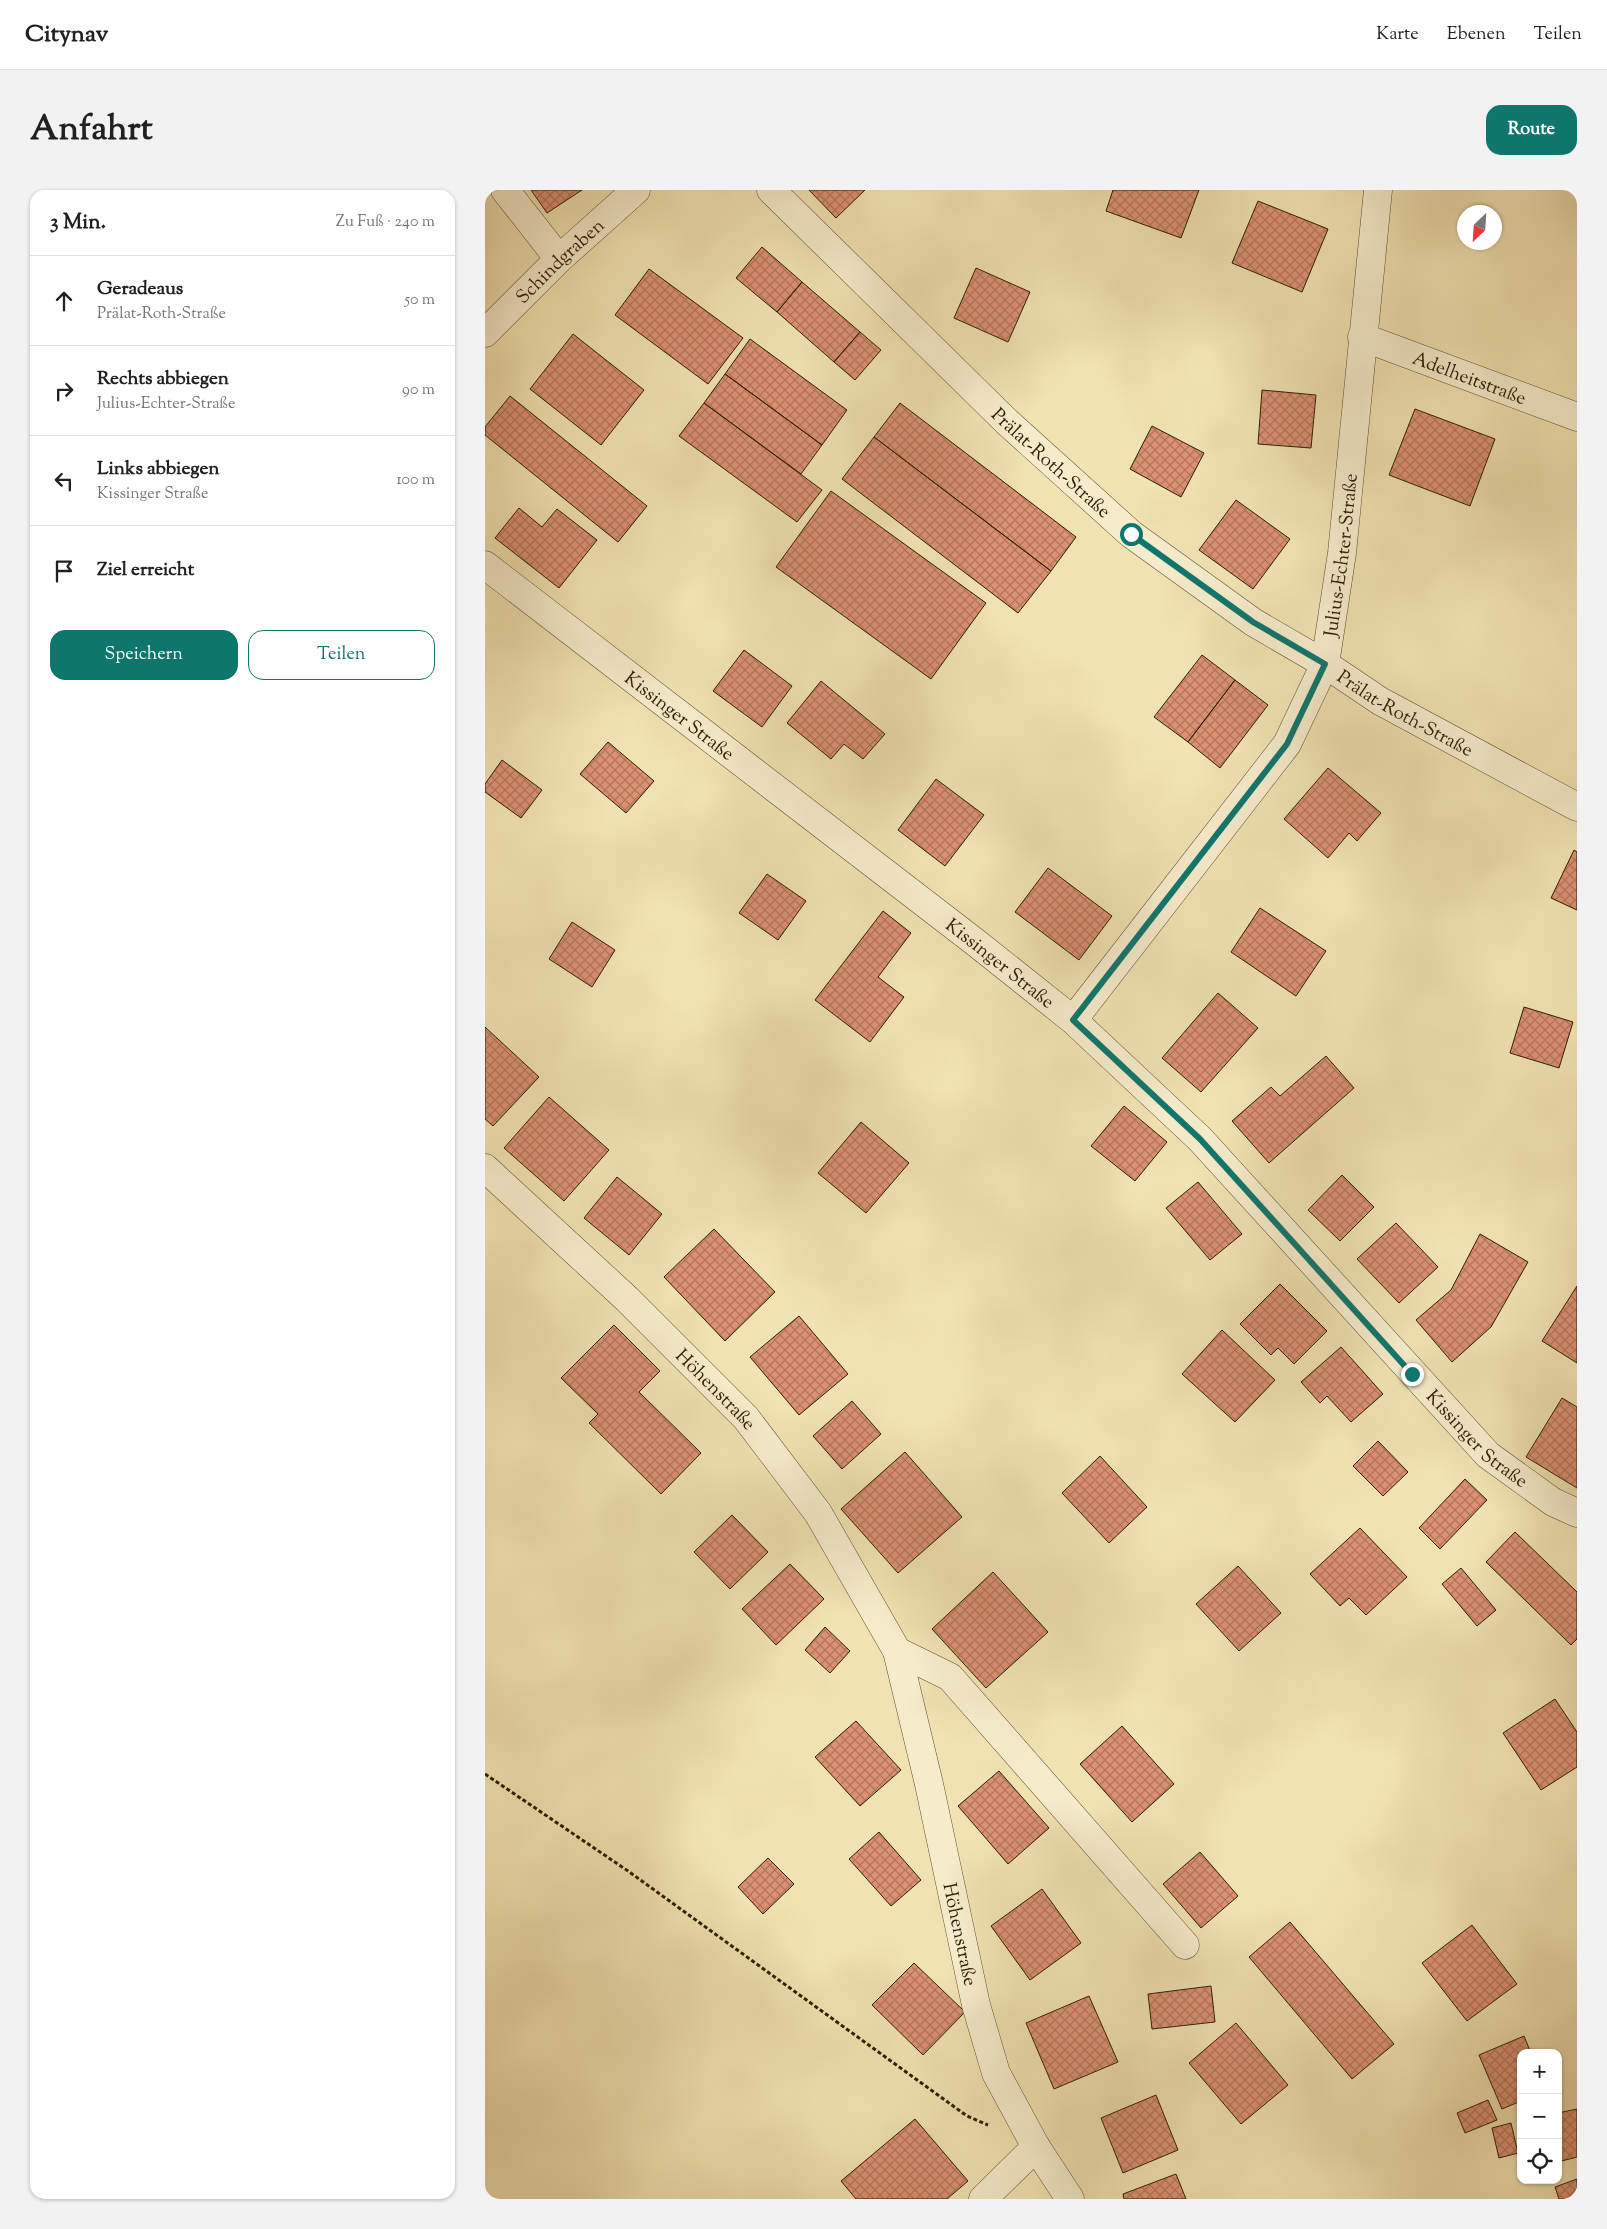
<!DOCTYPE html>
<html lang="de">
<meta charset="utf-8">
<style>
:root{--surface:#fff;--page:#f2f2f2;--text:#202124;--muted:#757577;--line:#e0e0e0;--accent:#0f766e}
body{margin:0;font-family:"Sorts Mill Goudy",serif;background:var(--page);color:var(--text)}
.controls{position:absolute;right:15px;bottom:15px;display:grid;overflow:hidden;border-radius:10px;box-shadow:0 1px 4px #0004}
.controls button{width:45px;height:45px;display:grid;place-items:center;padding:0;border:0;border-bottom:1px solid var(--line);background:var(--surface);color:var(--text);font:25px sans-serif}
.compass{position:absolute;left:972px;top:15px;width:45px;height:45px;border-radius:50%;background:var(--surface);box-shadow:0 1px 4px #0004;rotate:205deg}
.stop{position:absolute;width:15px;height:15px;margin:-11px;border:4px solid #0f766e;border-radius:50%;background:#fff}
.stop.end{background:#0f766e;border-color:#fff;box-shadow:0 1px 5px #0008}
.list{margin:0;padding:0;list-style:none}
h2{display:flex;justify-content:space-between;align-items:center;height:65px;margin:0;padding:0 20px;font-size:21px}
h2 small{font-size:16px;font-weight:400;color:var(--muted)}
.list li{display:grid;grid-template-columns:32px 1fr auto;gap:15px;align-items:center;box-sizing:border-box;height:90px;padding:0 20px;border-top:1px solid var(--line)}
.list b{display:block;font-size:19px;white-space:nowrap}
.list p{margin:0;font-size:16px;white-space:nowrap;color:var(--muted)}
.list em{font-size:16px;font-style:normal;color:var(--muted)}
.actions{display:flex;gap:10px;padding:15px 20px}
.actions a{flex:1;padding:11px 0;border:1px solid var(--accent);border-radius:15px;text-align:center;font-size:18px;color:var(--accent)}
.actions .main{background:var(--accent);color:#fff}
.icon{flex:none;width:28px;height:28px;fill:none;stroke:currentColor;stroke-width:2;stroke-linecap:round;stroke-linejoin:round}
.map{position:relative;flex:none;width:1092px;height:2009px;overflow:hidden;border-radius:15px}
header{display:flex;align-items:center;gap:30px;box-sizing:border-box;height:70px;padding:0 25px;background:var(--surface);border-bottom:1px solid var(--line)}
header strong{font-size:24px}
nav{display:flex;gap:28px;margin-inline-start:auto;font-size:18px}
.intro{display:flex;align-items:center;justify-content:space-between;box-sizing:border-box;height:120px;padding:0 30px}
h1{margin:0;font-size:35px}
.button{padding:12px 22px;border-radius:15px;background:var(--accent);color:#fff;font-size:18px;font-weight:700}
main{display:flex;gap:30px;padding:0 30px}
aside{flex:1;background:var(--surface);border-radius:15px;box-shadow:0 1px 4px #0004}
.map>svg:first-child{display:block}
.building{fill:url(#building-cross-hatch);stroke:#2d1d07}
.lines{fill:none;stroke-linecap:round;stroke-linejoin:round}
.minor-casing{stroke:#5e4e32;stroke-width:29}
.path{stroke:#2d1d07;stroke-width:3;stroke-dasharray:4 2.5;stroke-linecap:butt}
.minor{stroke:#f6eccc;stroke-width:28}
.route{stroke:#0f766e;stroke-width:6}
.labels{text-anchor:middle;stroke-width:4;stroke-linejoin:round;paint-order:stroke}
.street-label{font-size:19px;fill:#2d1d07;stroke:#f6eccc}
</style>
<header>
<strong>Citynav</strong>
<nav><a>Karte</a><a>Ebenen</a><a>Teilen</a></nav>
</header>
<div class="intro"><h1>Anfahrt</h1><a class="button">Route</a></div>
<main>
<aside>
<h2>3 Min.<small>Zu Fuß · 240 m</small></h2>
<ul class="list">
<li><svg class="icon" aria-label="ahead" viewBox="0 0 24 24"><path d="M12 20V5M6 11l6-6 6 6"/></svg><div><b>Geradeaus</b><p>Prälat-Roth-Straße</p></div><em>50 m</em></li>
<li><svg class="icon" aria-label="right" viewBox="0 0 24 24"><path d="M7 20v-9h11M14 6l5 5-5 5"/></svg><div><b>Rechts abbiegen</b><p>Julius-Echter-Straße</p></div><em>90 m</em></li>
<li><svg class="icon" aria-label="left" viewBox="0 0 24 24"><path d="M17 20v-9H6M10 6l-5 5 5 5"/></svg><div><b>Links abbiegen</b><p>Kissinger Straße</p></div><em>100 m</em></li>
<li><svg class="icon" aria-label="arrive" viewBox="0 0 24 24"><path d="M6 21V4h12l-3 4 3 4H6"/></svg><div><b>Ziel erreicht</b></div></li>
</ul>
<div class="actions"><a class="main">Speichern</a><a>Teilen</a></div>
</aside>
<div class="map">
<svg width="1092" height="2009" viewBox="0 0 1092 2009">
<defs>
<pattern id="building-cross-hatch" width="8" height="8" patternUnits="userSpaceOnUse" patternTransform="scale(1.25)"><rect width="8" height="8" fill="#dc9173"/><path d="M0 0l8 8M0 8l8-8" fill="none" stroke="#b3765c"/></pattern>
</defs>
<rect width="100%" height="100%" fill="#f1e2b1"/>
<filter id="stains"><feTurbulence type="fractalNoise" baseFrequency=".004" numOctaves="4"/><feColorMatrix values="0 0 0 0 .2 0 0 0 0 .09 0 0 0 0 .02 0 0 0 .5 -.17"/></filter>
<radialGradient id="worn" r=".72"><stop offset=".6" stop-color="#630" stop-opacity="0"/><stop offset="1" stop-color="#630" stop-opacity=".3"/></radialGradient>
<path class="building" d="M46 0H97L62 23Z
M324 0H380L351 28Z
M628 0H714L696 48 621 21Z
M773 11 843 39 817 102 747 73Z
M277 57 317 92 292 122 251 88Z
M491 78 545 102 523 152 469 128Z
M164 79 258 148 223 194 130 125Z
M317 92 375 142 349 172 292 122Z
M375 142 396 160 370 190 349 172Z
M88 144 159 200 116 255 45 199Z
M265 149 362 220 337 255 240 184Z
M240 184 337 255 316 284 219 213Z
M777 200 831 205 826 258 773 254Z
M25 206 162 316 133 352 0 245V237Z
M219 213 337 300 312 332 194 246Z
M415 213 591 347 566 381 389 247Z
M930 219 1010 249 985 316 904 285Z
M667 236 719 263 696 307 645 279Z
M389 247 566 381 533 423 357 289Z
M346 301 501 413 446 489 291 377Z
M751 310 805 349 768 399 714 360Z
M34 318 57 337 72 319 112 350 74 398 10 348Z
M259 460 307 496 277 537 228 501Z
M717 465 750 490 703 552 669 527Z
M750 490 783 515 735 578 703 552Z
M336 491 400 544 378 569 359 554 346 569 302 533Z
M123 552 169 591 141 623 95 584Z
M17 570 57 600 36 628 0 602V594Z
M843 578 896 623 872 651 864 643 843 668 799 629Z
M451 589 499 625 460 676 413 640Z
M1089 660 1092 662V720L1066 708Z
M563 678 627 726 594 770 530 722Z
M282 684 321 711 293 750 254 723Z
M775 718 841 761 811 806 746 762Z
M398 721 426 743 393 787 419 807 385 852 330 810Z
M87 732 130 760 107 797 64 769Z
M733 803 773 838 716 902 677 868Z
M1039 817 1088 832 1074 878 1025 863Z
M0 837 54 887 8 936 0 929Z
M841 866 869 898 784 973 747 931 786 897 795 906Z
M64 907 124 960 79 1011 19 958Z
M639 916 682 952 650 991 606 956Z
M376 932 424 973 381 1023 333 983Z
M857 985 889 1017 855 1051 823 1020Z
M132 987 177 1024 144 1065 99 1028Z
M713 992 757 1044 725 1070 681 1018Z
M911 1033 953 1077 914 1113 872 1069Z
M229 1039 290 1102 240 1151 179 1087Z
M995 1044 1043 1072 1006 1137 967 1172 931 1130 966 1100Z
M795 1094 842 1141 809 1174 793 1158 786 1165 755 1134Z
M1092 1096V1173L1057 1151Z
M314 1126 363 1184 314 1225 265 1167Z
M129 1135 175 1181 154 1202 216 1263 176 1304 104 1233 113 1224 76 1188Z
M737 1140 790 1190 750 1232 697 1184Z
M856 1157 898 1204 866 1232 842 1206 835 1213 816 1192Z
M1077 1208 1092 1217V1298L1041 1267Z
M367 1211 396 1244 357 1279 328 1246Z
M893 1251 923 1282 898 1306 868 1276Z
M420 1262 477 1327 413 1383 356 1319Z
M615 1266 662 1317 624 1353 577 1303Z
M980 1289 1002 1310 955 1359 934 1338Z
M247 1325 283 1362 245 1399 209 1362Z
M875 1338 922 1387 881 1425 864 1408 855 1416 825 1384Z
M1030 1342 1092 1402V1449L1086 1455 1001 1372Z
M305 1374 339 1409 291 1455 257 1419Z
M753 1376 796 1423 754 1461 711 1414Z
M976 1378 1011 1420 992 1436 957 1394Z
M508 1382 563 1442 501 1498 447 1439Z
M340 1437 365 1461 345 1483 320 1460Z
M1070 1509 1092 1542V1577L1056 1600 1018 1543Z
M371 1531 416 1580 375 1616 330 1567Z
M637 1536 689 1594 647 1632 595 1574Z
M514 1581 564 1638 523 1674 473 1616Z
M394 1642 436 1690 406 1716 364 1669Z
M715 1662 753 1706 716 1738 678 1694Z
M283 1668 309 1694 278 1724 253 1697Z
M557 1699 596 1753 545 1790 506 1736Z
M805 1732 909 1854 867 1889 764 1767Z
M987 1735 1032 1794 982 1831 937 1773Z
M429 1773 480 1822 438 1865 387 1815Z
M726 1796 730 1832 667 1839 663 1804Z
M604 1806 633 1872 569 1899 541 1833Z
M751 1833 803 1895 756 1934 704 1873Z
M1039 1846 1046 1863H1036V1911L1017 1919 994 1865Z
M671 1905 693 1960 638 1983 616 1928Z
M1003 1910 1012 1930 980 1943 972 1923Z
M1092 1919V1967L1073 1972V1923Z
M430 1929 483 1991 462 2009H371L356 1991Z
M1026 1933 1033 1963 1014 1968 1007 1938Z
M691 1984 701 2009H639L638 2004Z
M1092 1989V2009H1074L1070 1997Z"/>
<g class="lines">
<g class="minor-casing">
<g id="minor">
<path d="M20 0 74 69"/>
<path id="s1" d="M286 0 521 231 646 344 768 432 840 474 895 511 1092 617"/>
<path id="s2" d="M0 143 74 69 151 0"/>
<path id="s3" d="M877 147 1092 227"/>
<path id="s4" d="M0 375 490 752 588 830 715 949 1003 1265 1068 1312 1092 1323"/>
<path id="s5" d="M588 830 802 554 840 474 857 363 893 0"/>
<path id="s6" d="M0 978 142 1109 261 1228 333 1323 412 1461 444 1594 491 1815 511 1883 551 1957 585 2009"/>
<path d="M412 1461 465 1487 700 1755"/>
<path d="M498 2009 551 1957"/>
</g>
</g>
<path class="path" d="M0 1584 143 1681 482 1926 503 1935"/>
<use href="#minor" class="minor"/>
</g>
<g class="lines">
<path class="route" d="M646 344 768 432 840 474 802 554 588 830 715 949 927 1184"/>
</g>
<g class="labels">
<g class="street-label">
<text dy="7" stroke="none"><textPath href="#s2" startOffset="104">Schindgraben</textPath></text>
<text dy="7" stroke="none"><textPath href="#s3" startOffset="115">Adelheitstraße</textPath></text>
<text dy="7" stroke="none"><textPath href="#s1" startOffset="391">Prälat-Roth-Straße</textPath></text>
<text dy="7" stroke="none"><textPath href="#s5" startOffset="548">Julius-Echter-Straße</textPath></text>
<text dy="7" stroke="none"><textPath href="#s1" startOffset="826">Prälat-Roth-Straße</textPath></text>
<text dy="7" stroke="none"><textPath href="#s4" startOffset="246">Kissinger Straße</textPath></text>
<text dy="7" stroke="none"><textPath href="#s4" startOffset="651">Kissinger Straße</textPath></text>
<text dy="7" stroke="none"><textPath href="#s6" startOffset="320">Höhenstraße</textPath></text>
<text dy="7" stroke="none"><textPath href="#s4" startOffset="1326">Kissinger Straße</textPath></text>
<text dy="7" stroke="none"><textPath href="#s6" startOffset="930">Höhenstraße</textPath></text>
</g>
</g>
<rect width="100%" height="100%" filter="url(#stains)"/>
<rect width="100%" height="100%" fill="url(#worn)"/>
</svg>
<div class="controls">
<button>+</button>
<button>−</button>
<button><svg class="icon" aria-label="locate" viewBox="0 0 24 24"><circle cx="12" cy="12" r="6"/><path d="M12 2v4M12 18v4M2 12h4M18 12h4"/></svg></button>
</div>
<svg class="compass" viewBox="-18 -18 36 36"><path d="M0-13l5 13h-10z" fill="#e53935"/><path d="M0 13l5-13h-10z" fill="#757577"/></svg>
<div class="stop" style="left:646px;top:344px"></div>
<div class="stop end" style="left:927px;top:1184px"></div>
</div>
</main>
